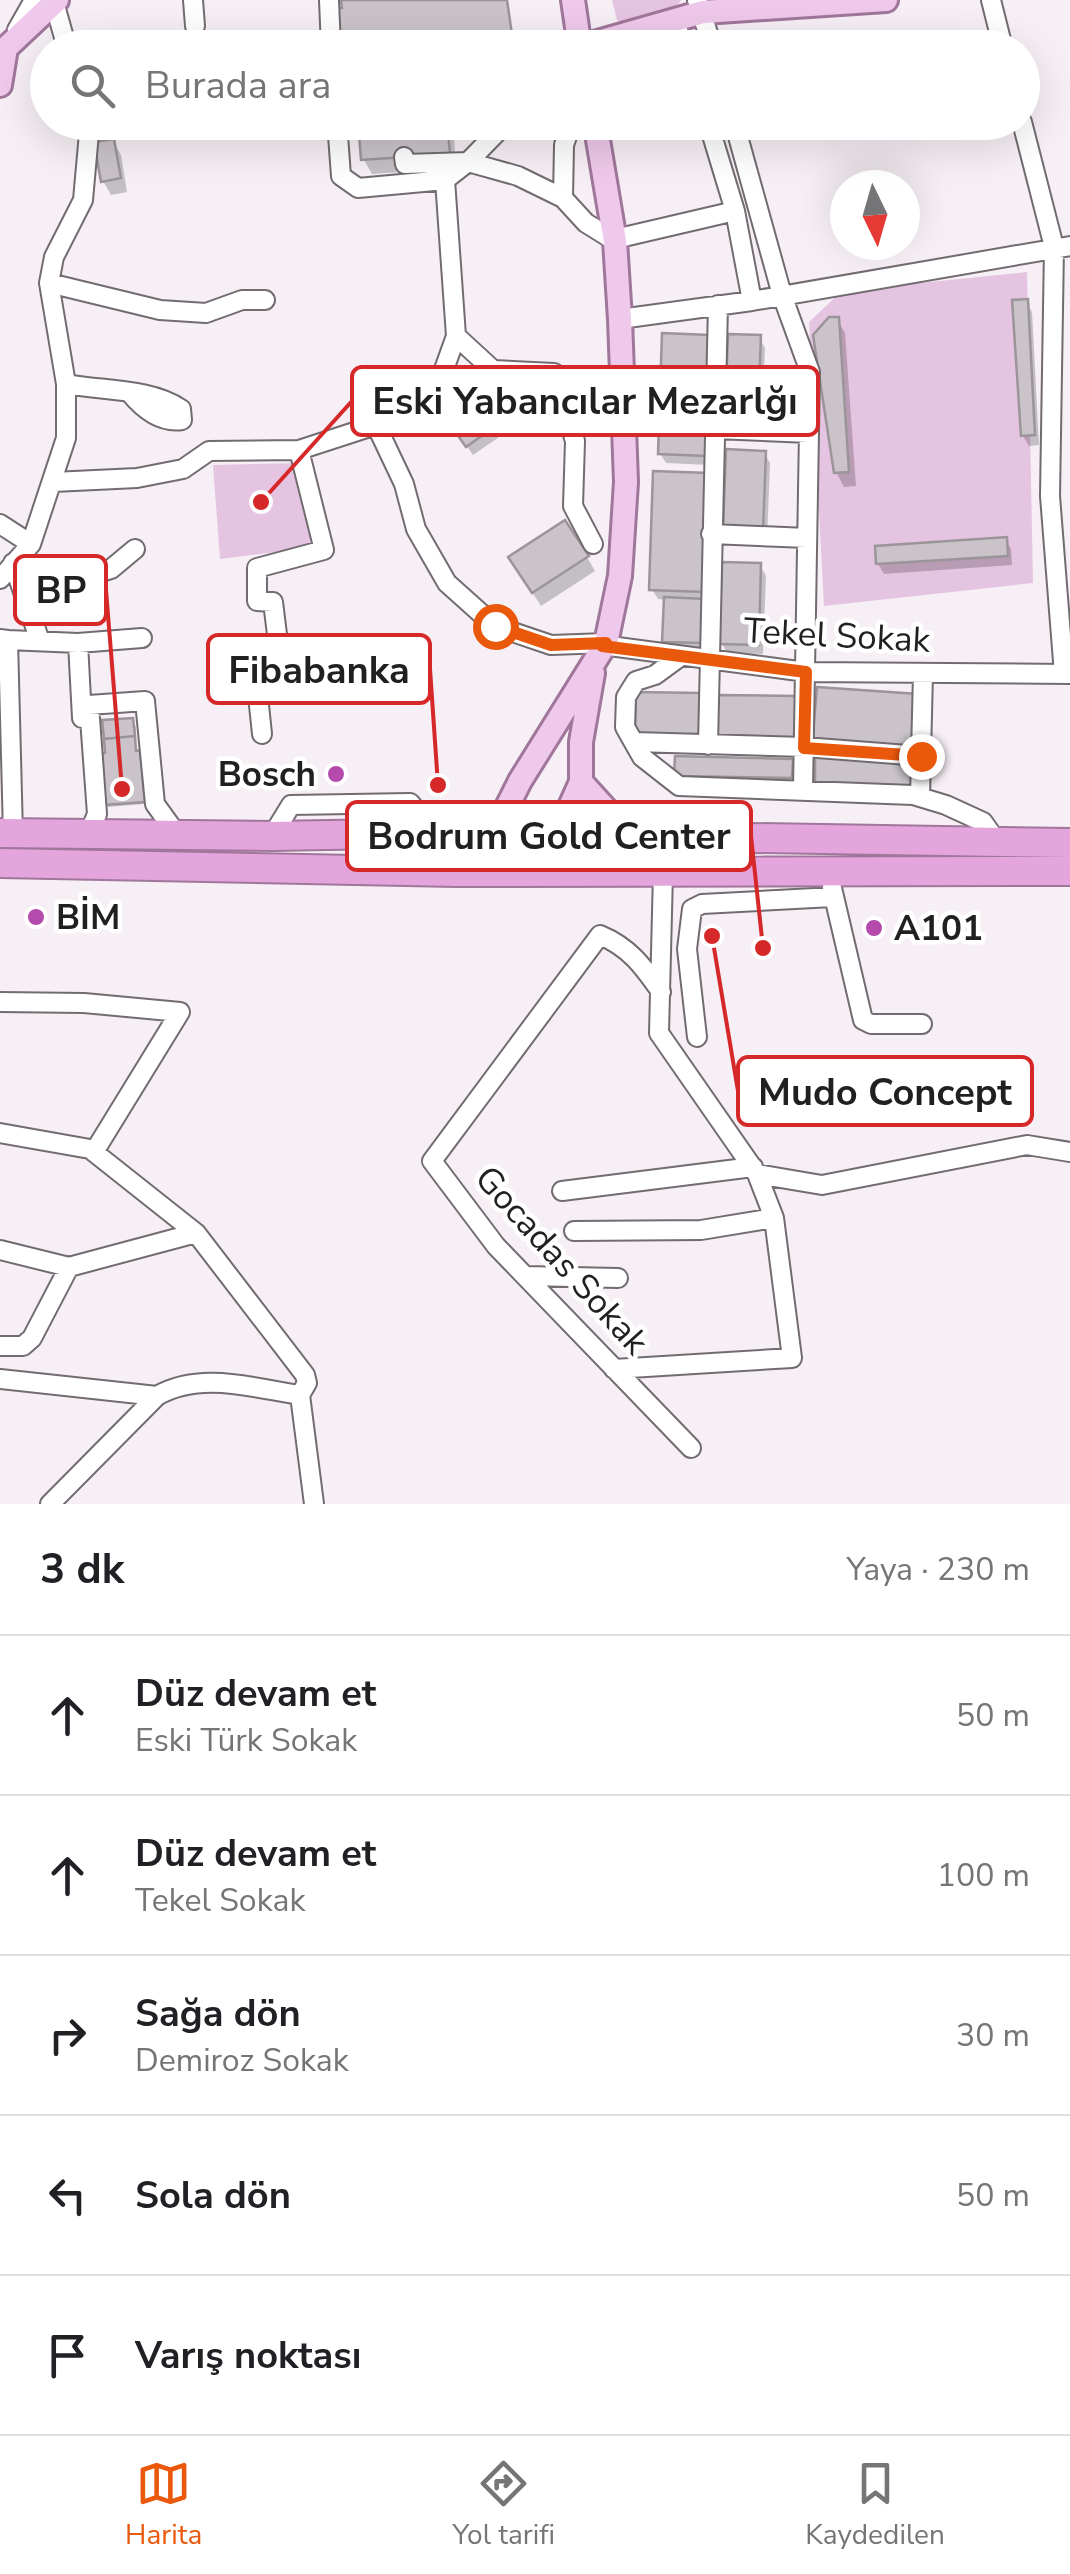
<!DOCTYPE html>
<html lang="tr">
<meta charset="utf-8">
<style>
:root{--surface:#fff;--page:#f2f2f2;--text:#202124;--muted:#757577;--line:#e0e0e0;--accent:#ea580c}
body{margin:0;font-family:"Nunito Sans",sans-serif;background:var(--page);color:var(--text)}
.compass{position:absolute;left:830px;top:170px;width:90px;height:90px;border-radius:50%;background:var(--surface);box-shadow:0 10px 40px #0002;rotate:175deg}
.stop{position:absolute;width:30px;height:30px;margin:-22px;border:8px solid #ea580c;border-radius:50%;background:#fff}
.stop.end{background:#ea580c;border-color:#fff;box-shadow:0 2px 10px #0008}
.list{margin:0;padding:0;list-style:none}
h2{display:flex;justify-content:space-between;align-items:center;height:130px;margin:0;padding:0 40px;font-size:42px}
h2 small{font-size:32px;font-weight:400;color:var(--muted)}
.list li{display:grid;grid-template-columns:65px 1fr auto;gap:30px;align-items:center;box-sizing:border-box;height:160px;padding:0 40px;border-top:2px solid var(--line)}
.list b{display:block;font-size:38px;white-space:nowrap}
.list p{margin:0;font-size:32px;white-space:nowrap;color:var(--muted)}
.list em{font-size:32px;font-style:normal;color:var(--muted)}
.icon{flex:none;width:55px;height:55px;fill:none;stroke:currentColor;stroke-width:2;stroke-linecap:round;stroke-linejoin:round}
.map{position:relative;flex:none;width:1070px;height:1504px;overflow:hidden}
.search{position:absolute;background:var(--surface);box-shadow:0 10px 40px #0002;left:30px;right:30px;top:30px;height:110px;display:flex;align-items:center;gap:25px;box-sizing:border-box;padding:0 35px;border-radius:55px;color:var(--muted);font-size:38px}
.sheet{height:930px;background:var(--surface)}
nav{display:flex;justify-content:space-around;align-items:center;box-sizing:border-box;height:140px;border-top:2px solid var(--line);background:var(--surface);font-size:28px;color:var(--muted)}
nav a{display:grid;justify-items:center;gap:5px}
nav .on{color:var(--accent)}
.map>svg:first-child{display:block}
.green{fill:#e5c4e1}
.shadow{fill:#0003}
.building{fill:#cac4ca;stroke:#9b959a;stroke-width:2.5}
.lines{fill:none;stroke-linecap:round;stroke-linejoin:round}
.minor-tunnel{stroke:#cbc5cb;stroke-width:18;stroke-dasharray:18 9;stroke-linecap:butt}
.minor-casing{stroke:#726c71;stroke-width:22}
.major-casing{stroke:#a0769b;stroke-width:28}
.highway-casing{stroke:#a0769b;stroke-width:32}
.path{stroke:#aea8ad;stroke-width:2.5;stroke-dasharray:10 5;stroke-linecap:butt}
.minor{stroke:#fff;stroke-width:18}
.major{stroke:#efc9eb;stroke-width:22}
.highway{stroke:#e4a5dd;stroke-width:28}
.route{stroke:#ea580c;stroke-width:12}
.poi-dot{fill:#b34aac;stroke:#fff;stroke-width:4}
.labels{text-anchor:middle;stroke-width:9;stroke-linejoin:round;paint-order:stroke}
.street-label{font-size:35px;fill:#211f21;stroke:#fff}
.poi-label{font-size:35px;font-weight:bold;fill:#211f21;stroke:#fff;text-anchor:start}
.leader{fill:none;stroke:#d62828;stroke-width:4}
.callout-dot{fill:#d62828;stroke:#fff;stroke-width:4}
.callout{fill:#fff;stroke:#d62828;stroke-width:4}
.callout-label{font-size:38px;text-anchor:middle;font-weight:bold;fill:#211f21}
</style>
<div class="map">
<svg width="1070" height="1504" viewBox="0 0 1070 1504">
<rect width="100%" height="100%" fill="#f6eff5"/>
<path class="green" d="M612 0H681V1L671 11 625 26 617 20Z
M1027 272 1033 583 824 606 809 322 842 291Z
M297 463 315 539 307 548 220 559 213 465Z"/>
<path class="shadow" d="M361 122H453L456 168 372 174 364 160Z
M113 141 121 155 127 192 111 195 103 181Z
M1026 301 1032 312 1039 445 1029 446 1023 436Z
M837 319 845 333 856 486 844 487 836 472Z
M664 336 710 465 666 463 660 453Z
M731 337 759 338 765 348 763 390H771L777 400 776 437 727 425Z
M515 384 534 413 473 455 460 436Z
M764 453 770 463 767 540 732 539Z
M708 475V652L670 651 664 641 666 600 658 599 652 589Z
M1005 539 1011 549 1012 565 884 574 878 564Z
M587 557 595 571 541 606 519 572Z
M760 565 766 576 763 654 727 653 722 643Z
M132 720 136 727V753L140 755 144 804 108 807Z
M791 761 797 771V788L683 786 677 775Z"/>
<path class="building" d="M341 0H507L514 48H345L344 42H338L336 9 342 8Z
M358 122H447L450 154 361 160Z
M114 139 121 178 101 182 94 142Z
M1028 299 1035 435 1021 436 1012 300Z
M829 317H839L849 472 834 473 813 335Z
M662 333 709 335 706 456 658 454Z
M728 334 761 335 759 387 726 386Z
M516 380 531 401 466 447 451 426Z
M726 449 766 451 763 531 723 529Z
M653 471 709 473 705 592 649 590Z
M565 520 589 556 532 593 508 557Z
M1007 537 1008 556 876 564 875 546Z
M722 562 761 563 759 645 719 644Z
M664 597 705 599 703 643 662 642Z
M817 687 918 694 914 752 812 745Z
M636 692 702 693 701 735 635 733Z
M718 695 796 696 795 740 717 739Z
M133 718 135 736 104 739 102 720Z
M135 736 136 751 140 750 145 802 104 805 100 754 105 753 104 739Z
M675 756 793 759 792 778 674 776Z
M815 756 915 758V786L815 787Z"/>
<g class="lines">
<path class="minor-tunnel" d="M401 140 404 157"/>
<g class="minor-casing">
<path id="minor" d="M193 0 195 26
M329 0 331 48
M697 0 713 48
M991 0 1003 48
M54 2 67 48
M674 19 684 48
M17 30 34 0
M337 122 341 176 358 188 445 180 468 162 507 122
M708 122 735 211 752 301
M734 122 782 295 810 372 803 789
M1022 122 1054 247 1050 496 1064 674
M404 157 405 164 468 162 518 176 563 198 586 223 615 241
M563 198 564 145 572 122
M615 239 735 211
M49 283 160 310 206 313 242 300H265
M620 319 752 301 1070 246
M456 336 493 370
M66 384C103 391 150 388 181 409L182 420C161 423 144 410 130 393
M437 389 493 370 554 373 575 441 573 506 593 544
M376 425 404 484 416 529 447 583 495 626 551 645 606 643
M715 429 809 433
M53 482 137 478 183 469 209 451 299 450 376 425 437 389 456 336 445 180
M0 524 31 544
M711 534 807 538
M13 563 40 641
M0 579 31 544 66 438V384L49 283 54 257 83 200 90 122
M25 591 50 588 111 569 135 549
M0 639 8 640 13 834
M8 640 78 643 142 638
M78 643 82 718
M602 645 806 672 1070 674
M681 656 655 675 636 681 626 697 625 727 642 757 679 786 913 795 946 805 983 822 997 842
M262 734 257 686 282 675 273 602 257 601V568L324 550 299 450
M634 742 804 747 921 756
M708 745 718 305
M920 797 923 673
M89 833 97 814 89 705 145 701 155 804 178 836
M272 836 291 805 410 803 435 832
M832 888 863 1020 871 1024H922
M661 992C643 966 629 947 600 935L432 1161 496 1246 691 1448
M0 1002 84 1003 180 1012 94 1152
M697 1037 687 949 692 909 702 904 833 897
M0 1133 90 1149 196 1233 305 1375 307 1383 300 1395
M757 1174 822 1185 1027 1145 1070 1152
M562 1191 753 1167
M574 1231 701 1230 774 1218
M0 1250 69 1267 196 1233
M525 1276 618 1278
M0 1346H23L32 1338 69 1267
M614 1369 792 1358 774 1218 757 1174 659 1033 663 873
M0 1379 157 1396C200 1371 253 1388 300 1395L314 1504
M50 1504 157 1396"/>
</g>
<g class="major-casing">
<path id="major" d="M573 0 580 48
M580 47 703 12 886 0
M0 85 6 48 57 0
M581 782 630 836
M495 831 520 781 606 643 620 576 626 482 620 319 615 241 595 122
M559 831 581 782V742L593 673"/>
</g>
<g class="highway-casing">
<path id="highway" d="M0 833 272 836 559 831 630 836 1070 843
M0 863 456 872 1070 871"/>
</g>
<path class="path" d="M453 122 467 139"/>
<use href="#minor" class="minor"/>
<use href="#major" class="major"/>
<use href="#highway" class="highway"/>
</g>
<g class="lines">
<path class="route" d="M495 626 551 645 606 643 602 646 806 672 804 748 921 756"/>
</g>
<g class="poi-dot">
<circle cx="336" cy="774" r="10"/>
<circle cx="36" cy="917" r="10"/>
<circle cx="874" cy="928" r="10"/>
</g>
<g class="labels">
<g class="street-label">
<text transform="translate(837 635) rotate(3)" y="12">Tekel Sokak</text>
<text transform="translate(562 1260) rotate(48)" y="12">Gocadas Sokak</text>
</g>
<g class="poi-label">
<text x="316" y="786" text-anchor="end">Bosch</text>
<text x="56" y="929">BİM</text>
<text x="894" y="940">A101</text>
</g>
</g>
<path class="leader" d="M261 502L352 401M122 789L106 590M438 785L430 669M763 948L751 836M712 936L738 1091"/>
<g class="callout-dot">
<circle cx="261" cy="502" r="10"/>
<circle cx="122" cy="789" r="10"/>
<circle cx="438" cy="785" r="10"/>
<circle cx="763" cy="948" r="10"/>
<circle cx="712" cy="936" r="10"/>
</g>
<g class="callout">
<rect x="352" y="367" width="466" height="68" rx="10"/>
<rect x="15" y="556" width="91" height="68" rx="10"/>
<rect x="208" y="635" width="222" height="68" rx="10"/>
<rect x="347" y="802" width="404" height="68" rx="10"/>
<rect x="738" y="1057" width="294" height="68" rx="10"/>
</g>
<g class="callout-label">
<text x="585" y="414">Eski Yabancılar Mezarlğı</text>
<text x="61" y="603">BP</text>
<text x="319" y="683">Fibabanka</text>
<text x="549" y="849">Bodrum Gold Center</text>
<text x="885" y="1105">Mudo Concept</text>
</g>
</svg>
<svg class="compass" viewBox="-18 -18 36 36"><path d="M0-13l5 13h-10z" fill="#e53935"/><path d="M0 13l5-13h-10z" fill="#757577"/></svg>
<div class="stop" style="left:495px;top:626px"></div>
<div class="stop end" style="left:921px;top:756px"></div>
<div class="search"><svg class="icon" aria-label="search" viewBox="0 0 24 24"><circle cx="10" cy="10" r="6"/><path d="M15 15l6 6"/></svg>Burada ara</div>
</div>
<section class="sheet">
<h2>3 dk<small>Yaya · 230 m</small></h2>
<ul class="list">
<li><svg class="icon" aria-label="ahead" viewBox="0 0 24 24"><path d="M12 20V5M6 11l6-6 6 6"/></svg><div><b>Düz devam et</b><p>Eski Türk Sokak</p></div><em>50 m</em></li>
<li><svg class="icon" aria-label="ahead" viewBox="0 0 24 24"><path d="M12 20V5M6 11l6-6 6 6"/></svg><div><b>Düz devam et</b><p>Tekel Sokak</p></div><em>100 m</em></li>
<li><svg class="icon" aria-label="right" viewBox="0 0 24 24"><path d="M7 20v-9h11M14 6l5 5-5 5"/></svg><div><b>Sağa dön</b><p>Demiroz Sokak</p></div><em>30 m</em></li>
<li><svg class="icon" aria-label="left" viewBox="0 0 24 24"><path d="M17 20v-9H6M10 6l-5 5 5 5"/></svg><div><b>Sola dön</b></div><em>50 m</em></li>
<li><svg class="icon" aria-label="arrive" viewBox="0 0 24 24"><path d="M6 21V4h12l-3 4 3 4H6"/></svg><div><b>Varış noktası</b></div></li>
</ul>
</section>
<nav>
<a class="on"><svg class="icon" aria-label="map" viewBox="0 0 24 24"><path d="M3 6l6-2 6 2 6-2v14l-6 2-6-2-6 2zM9 4v14M15 6v14"/></svg>Harita</a>
<a><svg class="icon" aria-label="directions" viewBox="0 0 24 24"><path d="M12 3l9 9-9 9-9-9zM9 14v-3h6M13 9l2 2-2 2"/></svg>Yol tarifi</a>
<a><svg class="icon" aria-label="saved" viewBox="0 0 24 24"><path d="M7 4h10v16l-5-4-5 4z"/></svg>Kaydedilen</a>
</nav>
